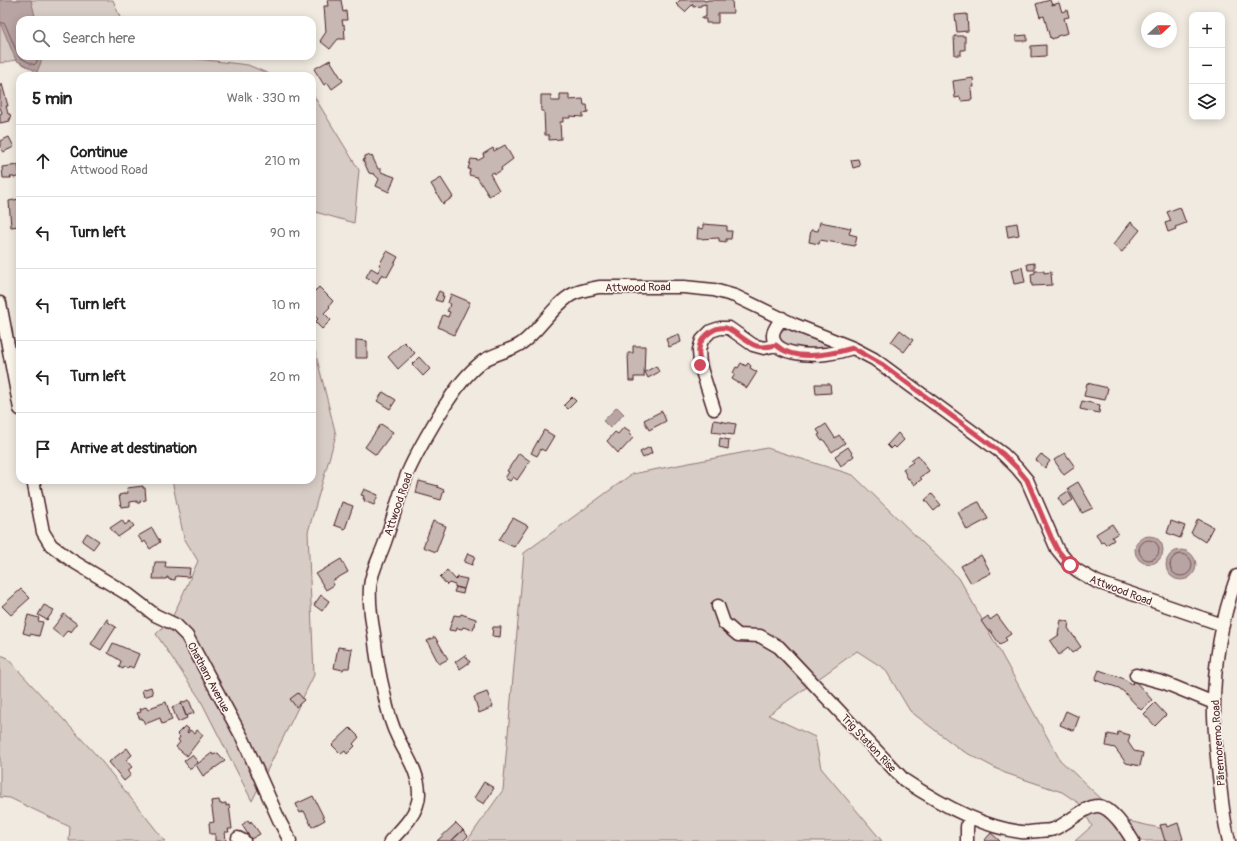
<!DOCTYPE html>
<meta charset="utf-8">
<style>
:root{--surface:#fff;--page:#f2f2f2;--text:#222;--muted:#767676;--line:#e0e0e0}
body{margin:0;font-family:Pangolin,sans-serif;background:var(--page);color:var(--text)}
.controls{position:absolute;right:12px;top:12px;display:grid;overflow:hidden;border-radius:8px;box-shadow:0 2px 10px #0003}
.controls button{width:36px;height:36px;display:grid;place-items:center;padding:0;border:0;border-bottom:1px solid var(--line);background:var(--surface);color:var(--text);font:20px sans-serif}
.compass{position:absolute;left:1141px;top:12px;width:36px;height:36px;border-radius:50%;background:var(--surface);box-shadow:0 2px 10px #0003;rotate:69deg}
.stop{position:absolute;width:12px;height:12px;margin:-9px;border:3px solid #d1495b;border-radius:50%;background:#fff}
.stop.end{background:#d1495b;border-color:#fff;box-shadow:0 1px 4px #0008}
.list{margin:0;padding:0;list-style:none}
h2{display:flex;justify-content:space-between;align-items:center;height:52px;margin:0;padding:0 16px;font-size:17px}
h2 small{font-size:13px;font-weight:400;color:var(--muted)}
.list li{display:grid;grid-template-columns:26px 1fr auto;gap:12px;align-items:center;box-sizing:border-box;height:72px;padding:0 16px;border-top:1px solid var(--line)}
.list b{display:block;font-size:15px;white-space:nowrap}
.list p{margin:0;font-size:13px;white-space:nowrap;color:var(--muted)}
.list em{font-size:13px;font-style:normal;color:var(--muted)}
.icon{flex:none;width:22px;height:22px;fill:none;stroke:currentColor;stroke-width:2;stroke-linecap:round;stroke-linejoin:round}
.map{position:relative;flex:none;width:1237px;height:841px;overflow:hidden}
.search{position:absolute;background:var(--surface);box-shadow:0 2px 10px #0003;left:16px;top:16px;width:300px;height:44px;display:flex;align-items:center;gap:10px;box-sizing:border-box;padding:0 14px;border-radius:12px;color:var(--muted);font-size:15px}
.panel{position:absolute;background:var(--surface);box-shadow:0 2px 10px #0003;left:16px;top:72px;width:300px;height:412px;border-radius:12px}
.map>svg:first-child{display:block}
.green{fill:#d8ccc6;stroke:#917678}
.water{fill:#b8a4a2;stroke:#8c6f72}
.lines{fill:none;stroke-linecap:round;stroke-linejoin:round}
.shore{stroke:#76545b;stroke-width:1}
.building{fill:#c8b8b3;stroke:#4a1f2b}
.minor-casing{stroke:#4a1f2b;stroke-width:15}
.minor{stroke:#fbf7ec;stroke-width:12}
.route{stroke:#d1495b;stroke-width:5}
.labels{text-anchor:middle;stroke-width:3;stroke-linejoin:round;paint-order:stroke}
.street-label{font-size:11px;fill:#4a1f2b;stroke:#fbf7ec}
</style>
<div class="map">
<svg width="1237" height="841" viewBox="0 0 1237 841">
<rect width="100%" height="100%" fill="#f0eae0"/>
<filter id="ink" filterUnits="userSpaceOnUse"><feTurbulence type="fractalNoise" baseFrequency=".025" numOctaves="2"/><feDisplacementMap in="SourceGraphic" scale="8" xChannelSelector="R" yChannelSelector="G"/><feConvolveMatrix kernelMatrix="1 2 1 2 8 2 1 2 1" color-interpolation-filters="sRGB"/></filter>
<g filter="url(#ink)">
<path class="green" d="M0 0H113L121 20H20V56H173L248 65 274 76H38L37 72 16 60 0 63Z
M312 93 359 170 354 223 312 211Z
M785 329 792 330 835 348 806 351 782 343 779 337 780 332Z
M312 339 336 435 308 532 314 675 252 801 200 699 156 634 172 618 198 561 184 538 172 480H312Z
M767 448 853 475 959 578 1060 760 1124 820 1168 830 1179 841H1075L1092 826 1080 804 1062 792 1005 773 961 750 910 711 885 669 857 651 768 715 815 737 821 768 882 841H467L503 790 524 553 632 474Z
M0 655 6 657 98 757 165 841H69L70 827 10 798 0 797Z"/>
<path class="water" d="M0 0H31L36 20H20V56H41V62L37 72 16 60 0 22Z
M617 407 624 414 610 428 603 421Z
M1135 550a14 14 0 1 1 28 0a14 14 0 1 1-28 0Z
M1166 565a15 15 0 1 1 30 0a15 15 0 1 1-30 0Z"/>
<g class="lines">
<path class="shore" d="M0 22 5 24 19 57 34 65 37 62V56
M1139 550a10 10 0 1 1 20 0a10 10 0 1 1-20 0Z
M1170 565a11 11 0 1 1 22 0a11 11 0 1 1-22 0Z"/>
</g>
<path class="building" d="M327 0H341L343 12 346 11 347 20H342L343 25 344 24 345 39H338L330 49 320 41 326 32 324 6H328Z
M680 0H703L706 1 708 0H732L733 13H718V23H706V19H702V17H706V4L701 5V6L693 7V4L685 12 676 4Z
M1050 0 1052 5 1059 3 1062 12 1067 10 1069 17 1064 18 1068 33 1057 36V37L1052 39 1051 37 1050 38 1044 16 1040 17 1036 4Z
M967 14 968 31 957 32 955 15Z
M1027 35V41H1016V36Z
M954 36H965V50H961V55H955Z
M1046 45V56L1031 57V46Z
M330 60 343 81 332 89 328 83 324 85 314 69Z
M973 78 974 87H971L972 100 961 101 960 97 955 98 953 81Z
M2 84 8 106H6L8 114H10L11 119H9L10 121 0 123V114L2 113 0 107V85Z
M560 94H569V100L583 99 584 105H587L588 112 583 113V117L570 116V118H563V122H560L561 139 549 140V135H545L544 111H541V95H551V101H560Z
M9 137 14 147 3 152 0 145V141Z
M505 145 513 159 501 168 502 170 495 174 494 172 490 174 499 190 489 196 477 177 469 175 470 169H468L471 159 479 160 484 157 483 154 493 148 494 151Z
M368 155 371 157 372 156 378 169H381V172L395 177 389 192 376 186 379 179 374 174 369 173 363 160 365 159V156Z
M858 159 860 166 853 168 851 160Z
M18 165 20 176 14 178V177H10L11 178H3L2 167Z
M441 178 453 197 443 204 431 184Z
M19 199 20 226 11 227 9 201Z
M1180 207 1186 223 1175 227 1176 229 1168 232 1165 223 1171 221 1167 212Z
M820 222 851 228 849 234 857 236 855 246 820 240 819 244 809 242 811 230 818 231Z
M1131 222 1140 230 1122 252 1113 245Z
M1017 223 1019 235 1008 237 1006 225Z
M703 224 727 226V231H732L731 239H726V242L719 241V238L697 239 698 228 703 229Z
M387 251 398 257 387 277 382 274 377 283 366 277 371 268 378 272 381 266 379 265Z
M1035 263V270H1028L1027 264Z
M1022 267 1025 282 1014 284 1011 270Z
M1035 271H1044V273L1051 272 1052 285 1032 286 1031 274 1035 273Z
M319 287 333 301 329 306 330 307 324 313 331 320 322 329 315 322 318 319 312 313V291L314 289 315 291Z
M439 291 443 293 442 296H444L442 302 435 300Z
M451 294 470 302 454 335 438 327 443 315 448 317 450 312 447 311 451 304 448 303Z
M900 330 913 340 904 352 891 342Z
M679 334 681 342 669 347 666 339Z
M356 340 367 341V358H356Z
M404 342 415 353 398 369 388 357Z
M633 346H645L644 377H634V381H629L628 353H633Z
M419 357 430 369 423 376 412 364Z
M741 363 746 366 748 363 751 366 750 368 757 372 747 388 732 379 735 374 733 373 736 367 738 368Z
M656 366 659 372 648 378 645 372Z
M1087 383 1108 388 1105 400 1084 396Z
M815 384H830L831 393 816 394Z
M383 392 396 400 390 409 377 401Z
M572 397 576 401 568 409 564 405Z
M1082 401 1100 405 1099 413 1080 409Z
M662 411 666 421 649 430 644 420Z
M714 420 736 424 734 435 712 432Z
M381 424 393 432 376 455 365 447Z
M826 424 835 438 839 435 845 443 832 452 823 439 821 440 818 435 820 434 817 430Z
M624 427 631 432 629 434 633 438 621 451 620 450 618 453 607 441 615 432 618 434Z
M544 430 554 436 545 451 541 449 537 456 531 453Z
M898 433 904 440 896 448 894 446 891 449 887 445Z
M720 438 729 440 728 449 719 447Z
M650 447 652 453 643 458 640 452Z
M848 447 854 456 841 466 835 456Z
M519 453 530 461 517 480 513 477 510 481 505 478 509 472 507 471Z
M1065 453 1075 467 1064 475 1054 460Z
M1041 454 1050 461 1045 468 1036 460Z
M918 455 929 471 920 477 922 479 914 485 910 479H908L903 469 913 462 911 460Z
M419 481 438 486 437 487 444 490 441 500 416 493Z
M1078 482 1093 508 1082 513 1068 488Z
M143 486V488H145L146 500 140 501V503H137V501L130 502V506L121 507 119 495 128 493 127 488Z
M364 489 378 495 374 505 364 501 365 499H363L364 496 361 495Z
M1068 491 1073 500 1063 506 1058 498Z
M932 494 941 505 934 511 925 500Z
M342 502 353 506 345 529 334 525Z
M978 502H979L988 519 967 530 958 512Z
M513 518 528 526 514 547 499 540Z
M1198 519 1213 527 1205 542 1191 533Z
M122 520 125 525 130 521 134 526 118 537 110 528Z
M433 521 446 526 436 552 423 547Z
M1171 521 1185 526 1180 538 1167 533Z
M1112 524 1118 533 1112 537 1114 540 1106 545 1103 542 1101 543 1096 534Z
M152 528 160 542 150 549 145 541 143 543 138 536Z
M87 533 99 541 93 549 82 541Z
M468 553 475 556 472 565 464 562Z
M981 555 991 573 971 583 961 566Z
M341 559 348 572 332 581 334 585 326 590 316 574Z
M155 562H166L165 567 190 568 189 577 176 576 175 580 168 579V577H167L166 579H153Z
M447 570 456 580 457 577 467 579 464 589 455 587V585L449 583 447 585 440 577Z
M456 587 464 589 463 594 454 592Z
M21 589 30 598 11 615 2 606Z
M321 595 329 601 322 611 314 605Z
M44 605 54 610 47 620 38 615Z
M64 614 77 624 71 632 68 630 62 637 52 629Z
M461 614 476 619 475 626H474L473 630 463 627 462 629 457 628 456 631 449 630 454 615 460 616Z
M28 615 39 618 38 621 43 622 39 636 30 634V635L23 633Z
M997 615 1011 634 1005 638 1007 640 1000 645 990 630 988 631 981 621 988 616 990 620Z
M107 619 109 620 108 622 116 627 101 650 91 644Z
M1061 620 1069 622 1068 628 1081 647 1072 653 1068 648 1059 655 1050 641 1059 635 1058 634Z
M493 627H501L500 637 492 636Z
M435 637 448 659 439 664 427 641Z
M113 643 139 654 133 668 129 666 128 668 124 667 123 669 119 667 121 661 108 653Z
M338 647 352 649 349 668H344L343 670 334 668Z
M465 655 470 662 460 669 455 662Z
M1099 670 1122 678 1132 684 1135 681 1152 700 1141 710 1124 692 1119 688 1095 680Z
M151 687 153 694 144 697 142 690Z
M487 692 493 707 479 713 474 697Z
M298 693 304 700 296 707 290 699Z
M189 700 194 713 186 716 181 703Z
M166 702 172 720 162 724 160 718 145 724 142 718 140 719 137 713 141 712 140 709 146 707 148 710 152 708V707Z
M181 703 187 718 178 722 172 707Z
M1155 703 1166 715 1155 726 1144 714Z
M1066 711 1079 717 1074 731 1060 725Z
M185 726 189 729 187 732 188 733 190 730 195 734 197 730 203 735 187 756 176 747 180 742 178 740 180 737 177 734Z
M350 728 359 737 353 744 355 746 347 754 345 751 341 754 332 745Z
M1118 732 1130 735 1128 742 1134 751 1143 753 1140 766 1126 763 1115 748 1106 746 1108 734 1117 736Z
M127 748 132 755 126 760 132 767 128 770 131 775 124 781 109 762Z
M212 753 213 755 218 753 225 761 203 776 196 765Z
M192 755 198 762 190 769 184 761Z
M484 782 494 788 484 804 474 798Z
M313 796 325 820 312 827 304 811 300 813 296 804Z
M219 800 220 804 226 803V806L229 805 232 829H228L229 832H225L226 841H215V834H210L209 823 214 822 211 801Z
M248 820 250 823 251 821 260 834 251 839 242 825Z
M456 823 463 830 451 841H437Z
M1178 823 1183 839 1174 841H1165L1160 825 1166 824 1167 827Z
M463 830 468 836 463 841H451Z
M991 833 1000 841H984Z"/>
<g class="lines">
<g class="minor-casing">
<path id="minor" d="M0 303 20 409
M782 318C779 323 773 329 773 335 772 355 811 356 826 354 835 353 844 351 853 348
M714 409 700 365 699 350 702 340 711 331 720 328H729L753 345 764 348 776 345
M33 480 43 532 51 545 71 560 129 595 155 615 176 625 187 636 243 739 280 822 290 841
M718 606 724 623 738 635 760 636 779 647 904 780C937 802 981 827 1021 832 1027 833 1033 831 1039 831 1044 830 1050 831 1054 829 1066 825 1085 806 1097 806 1110 805 1127 831 1133 841
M1136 675 1165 683 1214 703
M238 838 244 841
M390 841C402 829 419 812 419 794 419 772 407 757 398 738 391 724 387 709 384 693 379 673 376 654 374 634 371 618 369 603 370 587 371 571 380 557 385 542 393 519 399 495 408 472 418 450 431 428 444 407 455 390 466 374 483 361 495 353 511 351 522 343 540 330 555 303 573 294 581 290 590 289 599 287H684L714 290 735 296 793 324 853 348 874 359 1003 454 1017 468 1027 480 1057 549 1070 565 1078 571 1097 582 1223 625
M967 841V827L969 817
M1229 841C1224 822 1222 803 1220 784 1217 762 1215 739 1214 717 1213 670 1221 620 1237 576"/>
</g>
<use href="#minor" class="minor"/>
</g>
</g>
<g class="lines" filter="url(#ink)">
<path class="route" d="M700 365C700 360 698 354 699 349 700 337 716 324 729 329 731 330 734 332 737 334 753 345 756 350 776 345 794 362 832 354 853 348L883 365 1003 454 1017 468 1027 480 1051 537 1057 549 1070 565"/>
</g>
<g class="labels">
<g class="street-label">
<text transform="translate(638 287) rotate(-1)" y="4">Attwood Road</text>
<text transform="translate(398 504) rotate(-71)" y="4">Attwood Road</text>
<text transform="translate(1121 590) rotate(21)" y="4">Attwood Road</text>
<text transform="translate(209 677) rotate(62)" y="4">Chatham Avenue</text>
<text transform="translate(869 743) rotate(47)" y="4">Trig Station Rise</text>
<text transform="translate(1218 743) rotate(-94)" y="4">Pāremoremo Road</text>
</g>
</g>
</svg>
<div class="controls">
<button>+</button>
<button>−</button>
<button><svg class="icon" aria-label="layers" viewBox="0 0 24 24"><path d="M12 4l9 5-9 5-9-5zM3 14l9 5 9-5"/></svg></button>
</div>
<svg class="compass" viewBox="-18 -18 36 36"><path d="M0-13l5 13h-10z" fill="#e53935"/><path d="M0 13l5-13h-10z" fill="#767676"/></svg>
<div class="stop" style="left:1070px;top:565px"></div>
<div class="stop end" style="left:700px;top:365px"></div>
<div class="search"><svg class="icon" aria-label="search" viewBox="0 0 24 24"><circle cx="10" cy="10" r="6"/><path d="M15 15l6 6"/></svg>Search here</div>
<section class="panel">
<h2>5 min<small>Walk · 330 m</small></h2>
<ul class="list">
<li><svg class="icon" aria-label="ahead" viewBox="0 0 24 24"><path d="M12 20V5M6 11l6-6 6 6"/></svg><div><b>Continue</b><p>Attwood Road</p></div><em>210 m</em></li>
<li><svg class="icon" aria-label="left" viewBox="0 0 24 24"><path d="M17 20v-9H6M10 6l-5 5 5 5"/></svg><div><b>Turn left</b></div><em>90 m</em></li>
<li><svg class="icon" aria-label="left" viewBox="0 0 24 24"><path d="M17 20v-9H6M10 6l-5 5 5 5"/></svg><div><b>Turn left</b></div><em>10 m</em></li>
<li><svg class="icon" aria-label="left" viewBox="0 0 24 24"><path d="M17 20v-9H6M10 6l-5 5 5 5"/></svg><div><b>Turn left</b></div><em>20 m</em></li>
<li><svg class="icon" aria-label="arrive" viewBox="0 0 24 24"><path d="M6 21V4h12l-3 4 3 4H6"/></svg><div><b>Arrive at destination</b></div></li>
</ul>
</section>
</div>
